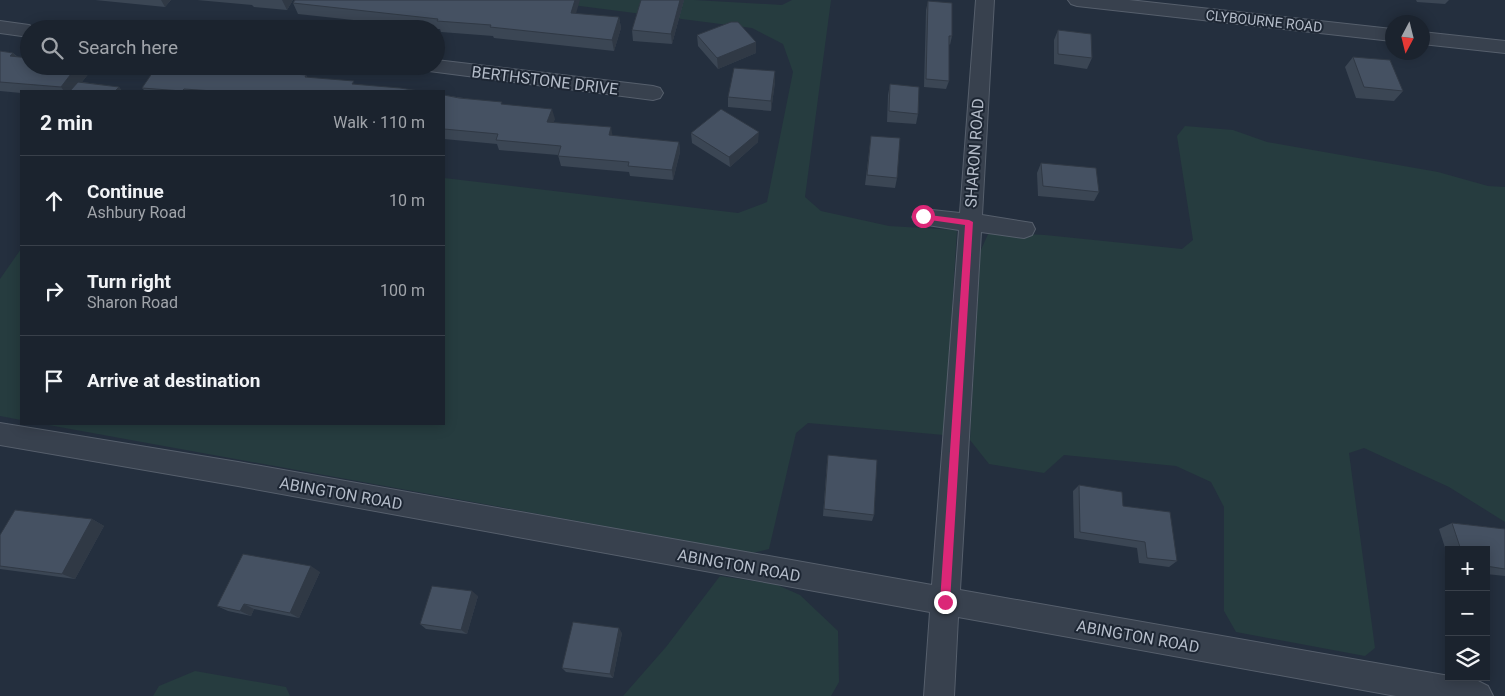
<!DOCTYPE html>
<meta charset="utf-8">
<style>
:root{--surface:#1b232e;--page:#242b36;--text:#f1f3f6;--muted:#a0a4aa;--line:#39404a}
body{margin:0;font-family:Roboto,sans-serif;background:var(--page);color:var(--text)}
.controls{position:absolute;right:15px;bottom:15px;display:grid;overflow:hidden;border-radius:0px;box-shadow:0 2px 12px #0003}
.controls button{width:45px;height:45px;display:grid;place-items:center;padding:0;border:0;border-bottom:1px solid var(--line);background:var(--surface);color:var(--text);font:25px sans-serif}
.compass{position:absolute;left:1385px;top:15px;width:45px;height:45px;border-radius:50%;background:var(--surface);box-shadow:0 2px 12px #0003;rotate:187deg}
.stop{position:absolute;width:15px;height:15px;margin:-11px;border:4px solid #db2777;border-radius:50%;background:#fff}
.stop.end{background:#db2777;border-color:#fff;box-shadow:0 1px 5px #0008}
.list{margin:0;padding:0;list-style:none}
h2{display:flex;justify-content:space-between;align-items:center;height:65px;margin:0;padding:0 20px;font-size:21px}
h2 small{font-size:16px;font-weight:400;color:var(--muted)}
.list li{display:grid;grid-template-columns:32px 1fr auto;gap:15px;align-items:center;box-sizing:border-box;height:90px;padding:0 20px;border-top:1px solid var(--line)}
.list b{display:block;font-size:19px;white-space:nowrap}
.list p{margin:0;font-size:16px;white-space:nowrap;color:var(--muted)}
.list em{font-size:16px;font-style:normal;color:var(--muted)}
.icon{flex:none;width:28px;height:28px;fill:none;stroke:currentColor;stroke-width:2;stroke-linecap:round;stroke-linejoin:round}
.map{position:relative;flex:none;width:1505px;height:696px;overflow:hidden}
.search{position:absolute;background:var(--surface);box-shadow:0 2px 12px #0003;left:20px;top:20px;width:425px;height:55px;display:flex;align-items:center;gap:12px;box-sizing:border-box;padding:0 18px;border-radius:28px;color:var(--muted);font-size:19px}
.panel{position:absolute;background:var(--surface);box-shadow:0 2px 12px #0003;left:20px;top:90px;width:425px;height:335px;border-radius:0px}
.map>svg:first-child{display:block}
.green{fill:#263c3f}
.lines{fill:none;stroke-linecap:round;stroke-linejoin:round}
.street-casing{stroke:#565f6c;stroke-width:2}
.street{fill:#38414e;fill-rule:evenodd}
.wall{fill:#3b4654}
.shaded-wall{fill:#303945}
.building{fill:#455162;stroke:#303945}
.route{fill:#db2777}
.labels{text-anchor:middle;stroke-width:4;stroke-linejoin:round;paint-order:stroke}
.far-street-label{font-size:14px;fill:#b4bcc9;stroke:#1d2633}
.street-label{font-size:16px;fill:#b4bcc9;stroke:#1d2633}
</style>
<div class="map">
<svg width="1505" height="696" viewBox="0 0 1505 696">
<rect width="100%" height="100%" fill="#242f3e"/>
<path class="green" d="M533 0H694L782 5 792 0H831L805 197 821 211 889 226 957 230 944 435 808 423 796 433 769 549 753 553 43 424H444V178L738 213 767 202 793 72 783 44 752 28Z
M1185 126 1233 130 1267 142 1438 172 1488 186 1505 187V522L1449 487 1364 448 1349 453 1375 648 1365 656 1236 632 1224 611V507L1211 482 1176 466 1064 455 1044 473 989 464 970 440 980 252 989 232 1045 235 1182 249 1193 240 1177 136Z
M21 249V420L0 416V279Z
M720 576 775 584 800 595 838 631 839 682 831 696H623L666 647Z
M195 671 286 687 290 696H153L159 686Z"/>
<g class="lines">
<g class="street-casing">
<path id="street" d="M976 0H994L982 215 1032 223 1035 229 1032 235 1024 238 981 232 960 590 1478 681 1488 686 1493 696H1396L958 617 954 696H924L930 612 238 486 0 445V423L238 462 932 585 959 230 915 223 912 217 915 211 923 209 960 213Z
M1068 0H1129L1392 29V41L1077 6 1071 4Z
M0 21 29 25 37 29H29V37L0 33Z
M1422 32 1505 41V53L1422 44Z
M436 60 653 86 660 88 663 93 660 98 653 100 429 71 427 66H436Z"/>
</g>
<use href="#street" class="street"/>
</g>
<path class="wall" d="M95 0H171L165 7Z
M197 0H293L287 10 254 7 252 5Z
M684 0 672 44 633 41 632 30Z
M1416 0H1449L1445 4 1417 2Z
M928 1 952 36 950 45 949 44V81L946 89 924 87 926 10Z
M293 3 576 14 619 17 621 28 614 51 494 38 493 36 441 32 440 29H436L298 14Z
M1058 30 1092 58 1087 69 1054 64V40Z
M697 35 756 42V53L718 69 698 46Z
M0 51 13 53 29 66H83L89 73 82 82 119 87 122 91H21V93L0 91Z
M1353 57 1403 91 1394 101 1356 98 1345 67Z
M259 71 306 75 307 77 355 84 419 91H145L142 88Z
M775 82 771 111 728 107V97Z
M890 84 918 114 916 124 887 122 888 95Z
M444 95 502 104 555 119 553 122 613 136 679 142 680 152 673 180 630 176 629 172 561 166 558 155 499 150 497 144 444 139Z
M691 133 758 142 730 167 692 143Z
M871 136 897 178 895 188 865 185Z
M1041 163 1099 192 1094 201 1038 196 1037 173Z
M828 455 874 515 872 521 823 516 827 462Z
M1079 485 1123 506 1177 561 1169 567 1139 563 1137 548 1074 538 1073 491Z
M92 519 104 526 75 579 0 569V535Z
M1452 523 1505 529V576L1486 574V550H1449V560L1439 529Z
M320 572 299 618 254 609 251 616 228 611 217 606Z
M478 596 467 634 426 629 420 624Z
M622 633 613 678 566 672 562 668Z"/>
<path class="shaded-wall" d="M161 0H171L165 7Z
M282 0H293L287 10Z
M575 0H580L573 24 571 13Z
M680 0H684L672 44 671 34Z
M619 17 621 28 614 51 612 40Z
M756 42V53L718 69 717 58Z
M13 53 23 63 10 56Z
M77 66H83L89 73 75 91H64L61 87Z
M775 71V82L771 111V101Z
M119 87 122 91H115Z
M552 109 555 119 550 132 547 122Z
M611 127 613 138 609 135Z
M759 132 758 142 730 167 729 157Z
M679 142 680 152 673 180 672 170Z
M92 519 104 526 75 579 62 574Z
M311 566 320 572 299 618 290 613Z
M472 591 478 596 467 634 461 630Z
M244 604 254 609 251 616 240 611Z
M619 628 622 633 613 678 610 674Z"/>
<path class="building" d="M295 0H575L571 13 619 17 612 40 490 27 491 25 437 21 438 19 293 3Z
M641 0H680L671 34 632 30Z
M928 1 952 3V36H949V81L926 79Z
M731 22H738L756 42 717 58 697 35Z
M1058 30 1091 34 1092 58 1058 54Z
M0 51 13 53 10 56 29 58V66H77L61 87 0 82Z
M1353 57 1390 60 1403 91 1364 87Z
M157 66H230L258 69 256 71 306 75 305 77 354 81 352 84 400 88 419 91H213L184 89 182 91 142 88Z
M734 68 775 71 771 101 728 97Z
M78 82 119 87 115 91H70Z
M890 84 919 87 918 114 889 111Z
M444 95 459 98 502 102 501 104 552 109 547 122 611 127 609 135 679 142 672 170 628 166 629 162 558 156 561 146 496 140 498 134 444 129Z
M721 109 759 132 729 157 691 133Z
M871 136 900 138 897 178 867 175Z
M1041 163 1096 168 1099 192 1043 186Z
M828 455 877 460 874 515 824 509Z
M1079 485 1122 492 1123 506 1170 512 1177 561 1147 558 1145 542 1080 532Z
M15 510 92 519 62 574 0 566V535Z
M1452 523 1505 529V569L1486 566V550H1461Z
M243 554 311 566 290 613 244 604 240 611 217 606Z
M432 586 472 591 461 630 420 624Z
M573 622 619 628 610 674 562 668Z"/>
<path class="route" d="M921 214 969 220 973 222 950 602 945 607 940 602 965 225 923 219H921Z"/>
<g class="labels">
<g class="far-street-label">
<text transform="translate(1264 21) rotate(6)" y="5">CLYBOURNE ROAD</text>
</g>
<g class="street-label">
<text transform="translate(545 80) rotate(7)" y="6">BERTHSTONE DRIVE</text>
<text transform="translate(974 153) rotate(-86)" y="6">SHARON ROAD</text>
<text transform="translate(341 493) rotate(10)" y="6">ABINGTON ROAD</text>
<text transform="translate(739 565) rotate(10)" y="6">ABINGTON ROAD</text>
<text transform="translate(1138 636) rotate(10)" y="6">ABINGTON ROAD</text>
</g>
</g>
</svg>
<div class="controls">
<button>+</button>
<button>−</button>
<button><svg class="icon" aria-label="layers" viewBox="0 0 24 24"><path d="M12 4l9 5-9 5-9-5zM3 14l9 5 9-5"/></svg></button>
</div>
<svg class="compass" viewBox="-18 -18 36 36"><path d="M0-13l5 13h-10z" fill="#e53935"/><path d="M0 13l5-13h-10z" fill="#a0a4aa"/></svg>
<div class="stop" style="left:923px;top:216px"></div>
<div class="stop end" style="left:945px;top:602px"></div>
<div class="search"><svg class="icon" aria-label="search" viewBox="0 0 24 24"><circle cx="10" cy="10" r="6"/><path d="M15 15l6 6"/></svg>Search here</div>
<section class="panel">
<h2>2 min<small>Walk · 110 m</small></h2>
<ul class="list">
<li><svg class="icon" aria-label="ahead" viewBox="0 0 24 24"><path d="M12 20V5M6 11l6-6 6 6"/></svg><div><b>Continue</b><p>Ashbury Road</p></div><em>10 m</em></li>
<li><svg class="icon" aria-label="right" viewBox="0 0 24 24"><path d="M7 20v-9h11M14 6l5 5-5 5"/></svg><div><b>Turn right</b><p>Sharon Road</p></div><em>100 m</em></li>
<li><svg class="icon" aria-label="arrive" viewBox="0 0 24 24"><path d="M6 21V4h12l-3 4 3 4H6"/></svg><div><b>Arrive at destination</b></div></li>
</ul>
</section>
</div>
